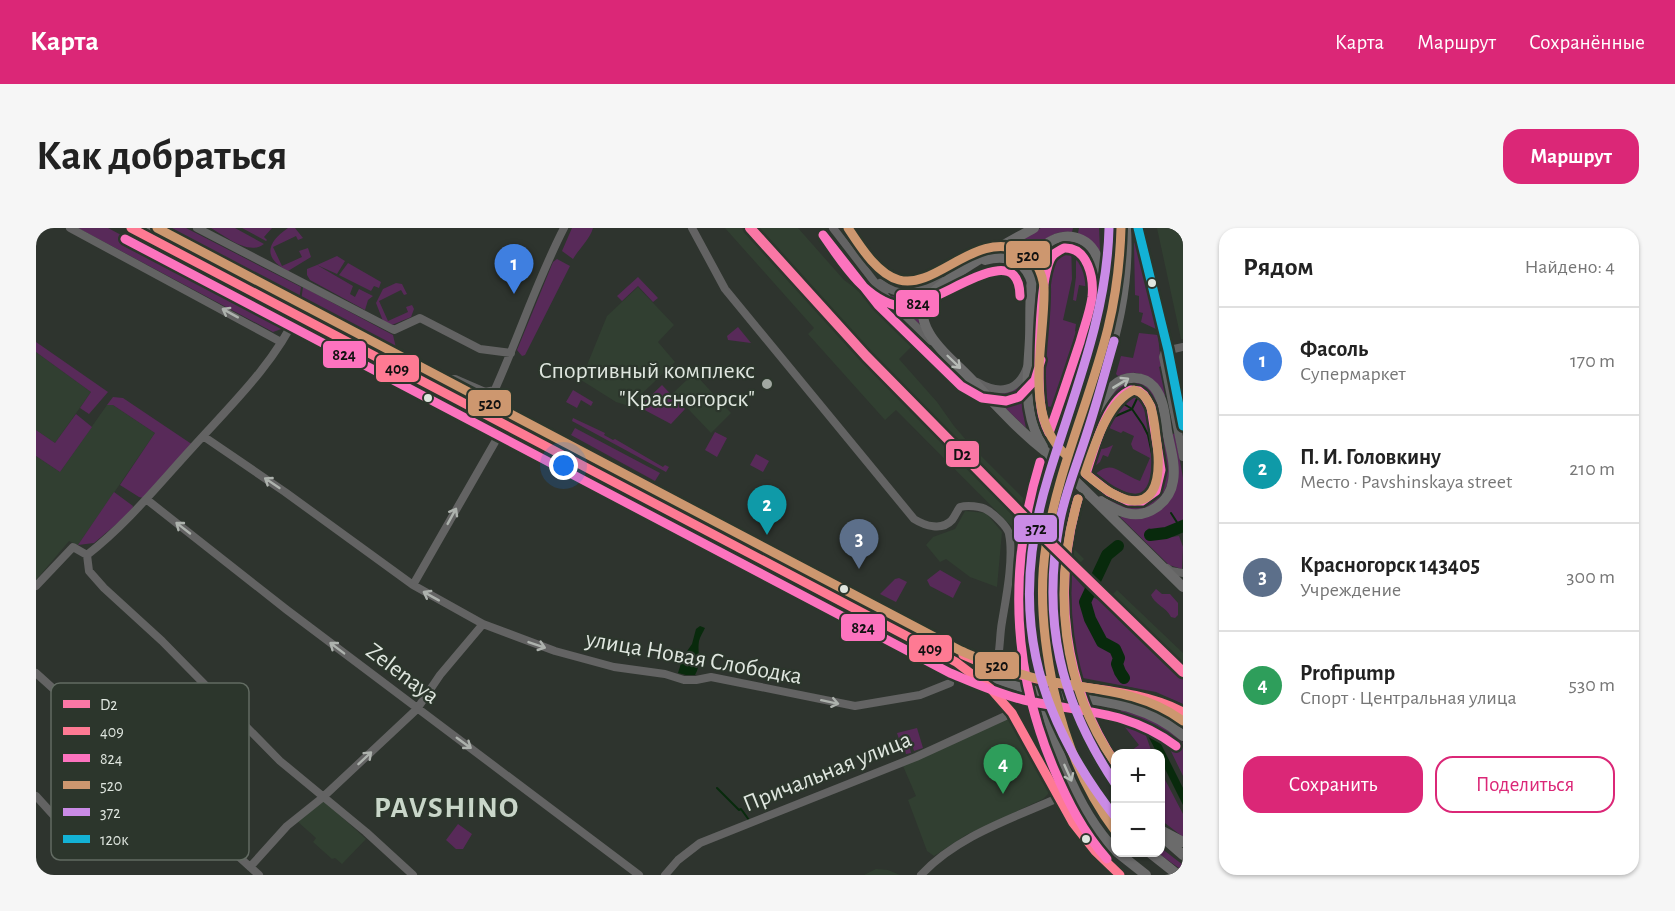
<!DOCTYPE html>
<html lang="ru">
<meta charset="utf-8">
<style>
:root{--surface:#fff;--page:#f6f6f6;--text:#222;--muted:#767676;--line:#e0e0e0;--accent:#db2777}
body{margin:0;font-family:"Alegreya Sans",sans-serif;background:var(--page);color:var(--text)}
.controls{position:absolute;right:18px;bottom:18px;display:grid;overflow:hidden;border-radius:12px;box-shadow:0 2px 4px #0004}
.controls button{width:54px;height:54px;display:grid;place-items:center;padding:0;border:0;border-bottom:2px solid var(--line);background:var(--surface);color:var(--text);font:30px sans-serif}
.you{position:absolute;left:528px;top:238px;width:21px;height:21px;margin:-15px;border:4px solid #fff;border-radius:50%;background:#1a73e8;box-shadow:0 0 0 9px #1a73e833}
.badge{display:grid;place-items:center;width:39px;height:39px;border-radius:50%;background:var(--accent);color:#fff;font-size:20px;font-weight:700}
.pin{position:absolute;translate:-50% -50px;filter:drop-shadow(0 2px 3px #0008)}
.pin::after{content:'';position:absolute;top:32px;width:21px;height:18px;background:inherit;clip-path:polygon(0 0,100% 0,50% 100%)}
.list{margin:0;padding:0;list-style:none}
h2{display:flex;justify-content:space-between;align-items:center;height:78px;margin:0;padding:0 24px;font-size:26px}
h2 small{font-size:20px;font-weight:400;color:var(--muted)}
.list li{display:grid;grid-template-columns:39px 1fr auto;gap:18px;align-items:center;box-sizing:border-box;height:108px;padding:0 24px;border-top:2px solid var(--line)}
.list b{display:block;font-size:22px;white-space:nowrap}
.list p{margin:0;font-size:20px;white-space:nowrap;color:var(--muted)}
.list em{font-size:20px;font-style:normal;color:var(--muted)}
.actions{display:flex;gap:12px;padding:18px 24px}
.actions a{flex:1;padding:14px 0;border:2px solid var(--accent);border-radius:18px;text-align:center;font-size:21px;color:var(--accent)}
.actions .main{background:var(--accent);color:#fff}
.map{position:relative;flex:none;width:1147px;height:647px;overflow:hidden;border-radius:18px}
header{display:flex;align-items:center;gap:36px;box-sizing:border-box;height:84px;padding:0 30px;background:var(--accent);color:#fff}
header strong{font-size:28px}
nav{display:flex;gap:33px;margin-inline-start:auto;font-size:21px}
.intro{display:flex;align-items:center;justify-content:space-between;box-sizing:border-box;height:144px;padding:0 36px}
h1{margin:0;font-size:42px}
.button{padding:15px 27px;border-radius:18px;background:var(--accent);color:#fff;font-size:21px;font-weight:700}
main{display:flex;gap:36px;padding:0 36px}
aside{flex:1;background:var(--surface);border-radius:18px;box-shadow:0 2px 4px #0004}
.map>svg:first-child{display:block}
.built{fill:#313f31}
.green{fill:#582a59}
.water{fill:#082a0c}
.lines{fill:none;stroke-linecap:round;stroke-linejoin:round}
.stream{stroke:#082a0c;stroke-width:2}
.river{stroke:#082a0c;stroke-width:12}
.minor{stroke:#636363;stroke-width:8}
.major{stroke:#6b6b6b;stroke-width:10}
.major-bridge{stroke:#6b6b6b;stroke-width:10}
.bus-1-casing{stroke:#2c362c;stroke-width:14}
.bus-2-casing{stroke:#2c362c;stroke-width:14}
.bus-3-casing{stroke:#2c362c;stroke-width:14}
.bus-4-casing{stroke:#2c362c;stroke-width:14}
.bus-5-casing{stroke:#2c362c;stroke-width:14}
.bus-1{stroke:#fe7a93;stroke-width:9}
.bus-2{stroke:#fc73be;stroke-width:9}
.bus-3{stroke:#cd976f;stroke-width:9}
.bus-4{stroke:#ca8be6;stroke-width:9}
.bus-5{stroke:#13b2d5;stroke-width:9}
.rail-1-casing{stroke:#2c362c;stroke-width:15}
.rail-1{stroke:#fa77a5;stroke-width:10}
.oneway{stroke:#adb2ad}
.oneway2{stroke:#b6bbb6}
.bus-dot{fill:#dfe6df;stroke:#2c362c;stroke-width:2}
.poi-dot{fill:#a1a8a1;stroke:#2c362c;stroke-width:2}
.labels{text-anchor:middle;stroke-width:4.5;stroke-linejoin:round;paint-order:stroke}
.poi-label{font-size:24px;fill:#dfe6df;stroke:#2c362c;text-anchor:end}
.street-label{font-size:24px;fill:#dfe6df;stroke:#2c362c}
.district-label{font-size:30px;font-weight:bold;letter-spacing:1.5px;fill:#c9d6c9;stroke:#2c362c}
.key{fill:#2c362c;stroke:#626b62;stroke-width:1.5}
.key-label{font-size:16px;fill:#dfe6df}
.line-badge{stroke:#2c362c;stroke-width:2}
.pale-badge-label{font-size:16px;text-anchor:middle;font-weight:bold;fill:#111}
</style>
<header>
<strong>Карта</strong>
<nav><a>Карта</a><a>Маршрут</a><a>Сохранённые</a></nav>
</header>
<div class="intro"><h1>Как добраться</h1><a class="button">Маршрут</a></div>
<main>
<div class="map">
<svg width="1147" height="647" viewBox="0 0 1147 647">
<rect width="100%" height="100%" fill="#2e342e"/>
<path class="built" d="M689 0H762L808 52 838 74 878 116 863 131 901 174 918 198 937 220 1048 331 1037 342 1018 323 1009 332 860 182 849 192 772 106 778 100Z
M1121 0H1147V111H1145Z
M602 59 638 97 622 114 639 134 593 178 580 174 545 152 571 88Z
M0 124 55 164 19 215 0 202Z
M658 145 695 185 675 205 637 165Z
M71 177H77L119 205 42 317 33 313 0 352V228L24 244Z
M929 283 950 285 966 304 961 359 934 349 910 331 904 334 890 317 897 309 919 301Z
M1081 362 1147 425V448L1069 374Z
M970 491 977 495 1013 563 1012 566 1007 571 930 607 898 628 891 623 872 572 880 568 867 538Z
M288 573 330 611 306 636 299 630 296 631 277 614 280 610 261 593Z
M840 641 852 642 864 647H828Z"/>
<path class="green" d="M42 0H72L87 8 90 4 256 89 251 99 237 104Z
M126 0H150L265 59 263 72Z
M175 0H199L228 16C213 28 189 8 175 0Z
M206 0H236L228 9 231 12 230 13Z
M252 0H259L267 10 262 12 260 8 237 19 246 38 266 29 263 23 272 20 275 29 252 43C227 30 230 15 252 0Z
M536 0H557C554 11 543 21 537 31L526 23Z
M1005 0H1037L1036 4C1010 2 1006 17 995 36L980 26 963 24Z
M1043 0H1063L1064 23 1042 5Z
M1035 13 1036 51 1027 92 1040 96 1039 103 1040 104C1032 129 1028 154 1019 179L1004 178C1003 185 1003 191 1008 196 1015 203 1054 220 1064 221 1069 221 1073 219 1077 217L1072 229 1067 227 1064 234 1047 248C1026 227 1003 208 999 177L1004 35C1013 20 1017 15 1035 13Z
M1098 14 1101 19 1120 101 1105 94 1107 85 1103 84V68L1099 67Z
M1040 18C1057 25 1056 43 1054 59L1043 57 1040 73 1037 72 1040 49Z
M301 28 309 33 301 46 281 37Z
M521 31 534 38 489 127 486 128 481 122 517 34Z
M312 35 345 54 343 60 338 58 335 63 303 47Z
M281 37 317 58 314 66 319 69 323 61 337 68 332 72 329 82 274 52 271 47V41Z
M602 49 622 70 617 74 602 58 586 73 581 68Z
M360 55 366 56 371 66 368 67 365 62 343 73 352 93 372 84 370 79 376 77 378 81 375 89 356 97 347 93 340 75 347 61Z
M267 59 357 107 360 120 332 109 265 73Z
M887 66 882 81 883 96 855 68 869 70Z
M702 99 715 115 692 112 691 108Z
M1103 105 1122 107 1125 138 1123 139 1129 167 1128 168C1114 149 1107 139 1082 148L1080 146 1085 128 1097 130Z
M0 114 72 164 53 186 44 180 55 164 0 124Z
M1087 155C1097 155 1106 153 1114 160 1123 170 1124 187 1126 200 1129 214 1134 231 1133 246 1132 270 1109 289 1085 279 1072 273 1063 262 1053 252 1076 229 1078 243 1104 253L1114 230 1097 221 1095 216 1098 208 1087 203 1085 205 1064 196 1077 166Z
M626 157 649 181 635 196 603 179Z
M985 157 986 181 990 200 954 165H970Z
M537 162 557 174 555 178 545 172 541 180 530 174Z
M77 169 87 170 157 217 107 270 103 269 84 257 119 205 77 177H71Z
M40 186 56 199 24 244 0 228V202L19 215Z
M537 190 569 205 568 207 577 212 579 211 627 239 629 237 633 239 630 244 536 193Z
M539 200 624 245 619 253 535 207Z
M679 204 691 210 681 229 669 222Z
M1139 205 1147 250V291C1137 298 1125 307 1113 300L1111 302 1116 312 1143 308 1147 319 1146 341 1133 337 1084 289 1130 277 1137 206Z
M720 226 733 233 727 244 714 237Z
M78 264 97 278 96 283 58 315 42 317Z
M904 342 925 354 917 370 894 358 891 352Z
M1035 345 1056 369 1066 373 1147 450V476L1120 464 1042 449C1039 420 1028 374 1035 345Z
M863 350 871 354 860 374 844 366 859 351Z
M1120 361 1126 366H1134L1142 375V387L1139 390 1135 389C1130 379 1118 376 1115 367Z
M1085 482 1120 493 1144 512 1147 515V548L1130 513 1115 495 1108 498V502L1116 525H1092L1103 517 1088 498 1091 495 1084 485Z
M881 500 887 520 878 523 876 516H873L875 525 870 526 867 517H865L861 505Z
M1124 542 1147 586V609L1125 592Z
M422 596 436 606 427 621H420L410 612Z
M1125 620 1147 637V643L1122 625 1124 624Z"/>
<path class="water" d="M664 398 669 400C667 404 664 409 663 413 661 425 666 435 659 447H650L642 445 647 429 656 416 660 401Z
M1115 496 1147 560V577L1125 533 1124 526 1121 525 1109 502V499Z"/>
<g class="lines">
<path class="stream" d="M1078 170 1096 181 1107 197 1112 207 1121 249 1117 262 1105 272
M1066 194 1096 181 1106 160
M1112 207 1122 204
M1135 285 1144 299
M681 560 703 582 705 581 713 592"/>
<path class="river" d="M1114 307 1130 305 1147 298
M1082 318 1071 327 1049 374 1054 391 1066 414 1079 421 1083 430 1081 436 1084 444 1088 450"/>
<path class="minor" d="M34 0 245 114
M161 0 358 102 384 90 444 121 475 125
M656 0 689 61 878 291C889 298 906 303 916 292 919 288 921 283 924 279 931 277 945 278 951 282 958 286 972 299 973 306 978 330 970 370 966 394 963 410 965 425 959 441
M797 0 850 69 895 113
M844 55C868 73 882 63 907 53
M1147 119 1129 123 1127 129 1147 229
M401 152 419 151 449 164 459 162
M941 154C962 166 982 165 991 139
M448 185C478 124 497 60 528 0
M167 208 249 264 377 357 447 396 519 423 578 439 629 446 648 452H660L675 449 819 478 884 467 914 455
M110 271 251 382 603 647
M51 327 53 343 68 360 126 413 244 533 330 604 377 647
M51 327C91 296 123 256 157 219 194 178 238 136 261 86
M1131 340 1135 343 1147 345
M377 357 459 214 468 195
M0 358 37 319 51 327
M0 445 223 647
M0 568 30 601 65 554 91 529
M214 639 251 598 286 570 381 481 404 447 447 396
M629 647 642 632 664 615 880 529 976 485
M885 647C921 608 975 591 1022 570"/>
<path class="major" d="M95 0 920 434C943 444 966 454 990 460 1044 474 1103 468 1147 508
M114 0 366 133
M998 0C974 14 900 52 889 75 884 85 888 96 893 105 903 123 920 135 933 149 958 175 981 201 1009 223L1147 359
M1102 0 1132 122 1147 198
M949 32C970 26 990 32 996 55
M456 181 935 431C979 449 1025 454 1071 463 1098 467 1124 471 1147 484
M1058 181C1076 119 1094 67 1090 0
M1030 194C1052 131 1074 68 1073 0
M1052 202C1059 188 1066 170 1077 158 1089 147 1108 147 1118 159 1128 171 1129 189 1131 203 1134 219 1140 237 1137 253 1134 274 1112 291 1090 285 1082 283 1073 278 1065 273
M1007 219C1001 208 996 197 994 184 989 161 993 134 994 110 995 84 992 52 1002 28 1012 4 1045 2 1058 23 1065 34 1066 51 1068 64
M994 395 1003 449
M935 445C987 482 1004 545 1038 596 1051 616 1067 632 1084 647
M1132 483 1147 494
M1071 546 1080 558
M1054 558 1080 591
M1126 603 1147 614
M1124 607 1147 627
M1081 624 1110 647
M1113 624 1142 647"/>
<path class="major-bridge" d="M1052 202C1042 232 1030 262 1024 293 1005 382 1022 470 1071 546
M994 395C990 319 1007 265 1030 194
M1003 449C1012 505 1039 581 1080 623
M1019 495 1054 558"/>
<g class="bus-1-casing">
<path id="bus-1" d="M95 0 920 434 954 460 976 485 1037 595 1059 623 1084 647
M927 427C957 441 988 449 1020 455 1063 462 1109 464 1147 484"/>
</g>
<g class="bus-2-casing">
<path id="bus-2" d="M787 7 842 77 925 158 946 170 970 173 983 169 999 152 1005 132
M787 7C805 33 829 72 863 78 897 84 983 3 984 68
M89 11 914 445C938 455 962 466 988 472 1044 485 1091 481 1140 518
M1028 20C1052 19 1058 50 1056 69 1054 84 1048 99 1044 114 1034 144 1024 175 1013 205 1009 197 1006 188 1005 179 1001 150 1003 57 1014 32 1016 26 1022 23 1028 20Z
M1095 162 1103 163 1108 167 1115 179 1125 242 1120 263 1106 273H1092L1073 264 1050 246C1058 222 1070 172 1095 162Z
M1004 234C972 339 975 440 1018 541 1032 574 1047 604 1071 631
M1042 271C1016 361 1027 457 1080 536"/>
</g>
<g class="bus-3-casing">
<path id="bus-3" d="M121 0 925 423C954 435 982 447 1012 453 1059 462 1107 463 1147 493
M812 0C824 18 841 46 863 52 901 62 940 0 988 24 1001 32 1006 45 1008 59 1010 111 985 187 1030 227
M1098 162C1106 164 1111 170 1114 177 1118 187 1119 199 1120 209 1131 280 1100 291 1049 245 1058 219 1071 174 1098 162Z
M1042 271C1016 360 1025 458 1080 536
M1080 604C1049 563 1029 513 1018 463 1008 416 1002 367 1010 318 1021 243 1054 173 1072 100 1080 67 1084 34 1085 0"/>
</g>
<g class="bus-4-casing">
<path id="bus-4" d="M1073 0C1071 88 1037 167 1012 250 972 381 997 484 1080 590
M1078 113C1069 144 1061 175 1051 205 1042 234 1030 262 1024 292 1005 392 1024 474 1080 557"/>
</g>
<g class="bus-5-casing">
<path id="bus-5" d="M1102 0 1132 122 1147 198"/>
</g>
<use href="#bus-1" class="bus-1"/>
<use href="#bus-2" class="bus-2"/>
<use href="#bus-3" class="bus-3"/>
<use href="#bus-4" class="bus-4"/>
<use href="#bus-5" class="bus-5"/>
<g class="rail-1-casing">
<path id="rail-1" d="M714 0 830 128 1013 314 1147 444"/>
</g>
<use href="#rail-1" class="rail-1"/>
</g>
<defs><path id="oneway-shaft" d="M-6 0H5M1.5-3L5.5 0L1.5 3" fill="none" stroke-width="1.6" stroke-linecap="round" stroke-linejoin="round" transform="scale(1.5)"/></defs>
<g class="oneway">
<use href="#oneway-shaft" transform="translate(194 85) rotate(-151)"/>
<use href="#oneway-shaft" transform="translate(236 255) rotate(-146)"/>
<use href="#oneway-shaft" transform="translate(416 288) rotate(-61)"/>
<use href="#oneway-shaft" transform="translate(147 300) rotate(-142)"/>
<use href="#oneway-shaft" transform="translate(395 368) rotate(-151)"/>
<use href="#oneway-shaft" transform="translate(501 417) rotate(19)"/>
<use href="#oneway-shaft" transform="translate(301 420) rotate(-143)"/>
<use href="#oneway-shaft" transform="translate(794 474) rotate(12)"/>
<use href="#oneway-shaft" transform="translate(428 515) rotate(36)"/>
<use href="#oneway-shaft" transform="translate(329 530) rotate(-43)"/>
</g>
<g class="oneway2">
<use href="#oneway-shaft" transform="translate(918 134) rotate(44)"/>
<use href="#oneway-shaft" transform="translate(1085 155) rotate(-31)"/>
<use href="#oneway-shaft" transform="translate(1032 545) rotate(66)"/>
</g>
<g class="bus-dot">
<circle cx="1116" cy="55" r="5"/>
<circle cx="392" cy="170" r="5"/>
<circle cx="808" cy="361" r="5"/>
<circle cx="1050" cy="611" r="5"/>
</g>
<circle class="poi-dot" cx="731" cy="156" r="6"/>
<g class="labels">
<g class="poi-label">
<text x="719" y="150">Спортивный комплекс<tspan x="719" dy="28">"Красногорск"</tspan></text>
</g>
<g class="street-label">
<text transform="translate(658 429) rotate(10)" y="8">улица Новая Слободка</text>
<text transform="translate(367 445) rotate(37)" y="8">Zelenaya</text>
<text transform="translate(791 543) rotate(-22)" y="8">Причальная улица</text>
</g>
<g class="district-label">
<text x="411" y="589">PAVSHINO</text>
</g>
</g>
<rect x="15" y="455" width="198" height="177" rx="9" class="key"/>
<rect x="27" y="472" width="27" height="8" fill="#fa77a5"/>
<rect x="27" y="499" width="27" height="8" fill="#fe7a93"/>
<rect x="27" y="526" width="27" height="8" fill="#fc73be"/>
<rect x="27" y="553" width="27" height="8" fill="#cd976f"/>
<rect x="27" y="580" width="27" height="8" fill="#ca8be6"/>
<rect x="27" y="607" width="27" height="8" fill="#13b2d5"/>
<g class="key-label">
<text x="64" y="482">D2</text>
<text x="64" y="509">409</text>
<text x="64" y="536">824</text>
<text x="64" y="563">520</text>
<text x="64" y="590">372</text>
<text x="64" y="617">120к</text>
</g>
<g class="line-badge">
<rect x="969" y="12" width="46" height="29" rx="6" fill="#cd976f"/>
<rect x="859" y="61" width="45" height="29" rx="6" fill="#fc73be"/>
<rect x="286" y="112" width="45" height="29" rx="6" fill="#fc73be"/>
<rect x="339" y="126" width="45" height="29" rx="6" fill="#fe7a93"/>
<rect x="431" y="161" width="45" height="28" rx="6" fill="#cd976f"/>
<rect x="909" y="212" width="35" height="28" rx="6" fill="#fa77a5"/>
<rect x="977" y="286" width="45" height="29" rx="6" fill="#ca8be6"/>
<rect x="804" y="385" width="46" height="29" rx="6" fill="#fc73be"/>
<rect x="872" y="406" width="45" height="29" rx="6" fill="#fe7a93"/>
<rect x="938" y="423" width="46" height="29" rx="6" fill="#cd976f"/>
</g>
<g class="pale-badge-label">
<text x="992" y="33">520</text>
<text x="882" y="81">824</text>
<text x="308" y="132">824</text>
<text x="361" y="146">409</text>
<text x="454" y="181">520</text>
<text x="926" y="232">D2</text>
<text x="1000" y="306">372</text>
<text x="827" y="405">824</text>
<text x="894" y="426">409</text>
<text x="961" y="443">520</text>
</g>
</svg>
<div class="controls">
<button>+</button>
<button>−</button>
</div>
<div class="you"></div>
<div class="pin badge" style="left:478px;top:66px;background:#3f7fe0">1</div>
<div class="pin badge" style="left:731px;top:307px;background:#0f9aa8">2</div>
<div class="pin badge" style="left:823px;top:341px;background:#5c6f8a">3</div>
<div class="pin badge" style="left:967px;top:566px;background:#2e9e5b">4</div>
</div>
<aside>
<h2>Рядом<small>Найдено: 4</small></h2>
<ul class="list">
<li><span class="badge" style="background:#3f7fe0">1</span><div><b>Фасоль</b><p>Супермаркет</p></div><em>170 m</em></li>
<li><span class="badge" style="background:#0f9aa8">2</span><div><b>П. И. Головкину</b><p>Место · Pavshinskaya street</p></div><em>210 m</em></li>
<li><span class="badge" style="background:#5c6f8a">3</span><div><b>Красногорск 143405</b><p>Учреждение</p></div><em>300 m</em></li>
<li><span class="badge" style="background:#2e9e5b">4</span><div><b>Profipump</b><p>Спорт · Центральная улица</p></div><em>530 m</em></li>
</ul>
<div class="actions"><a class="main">Сохранить</a><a>Поделиться</a></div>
</aside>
</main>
